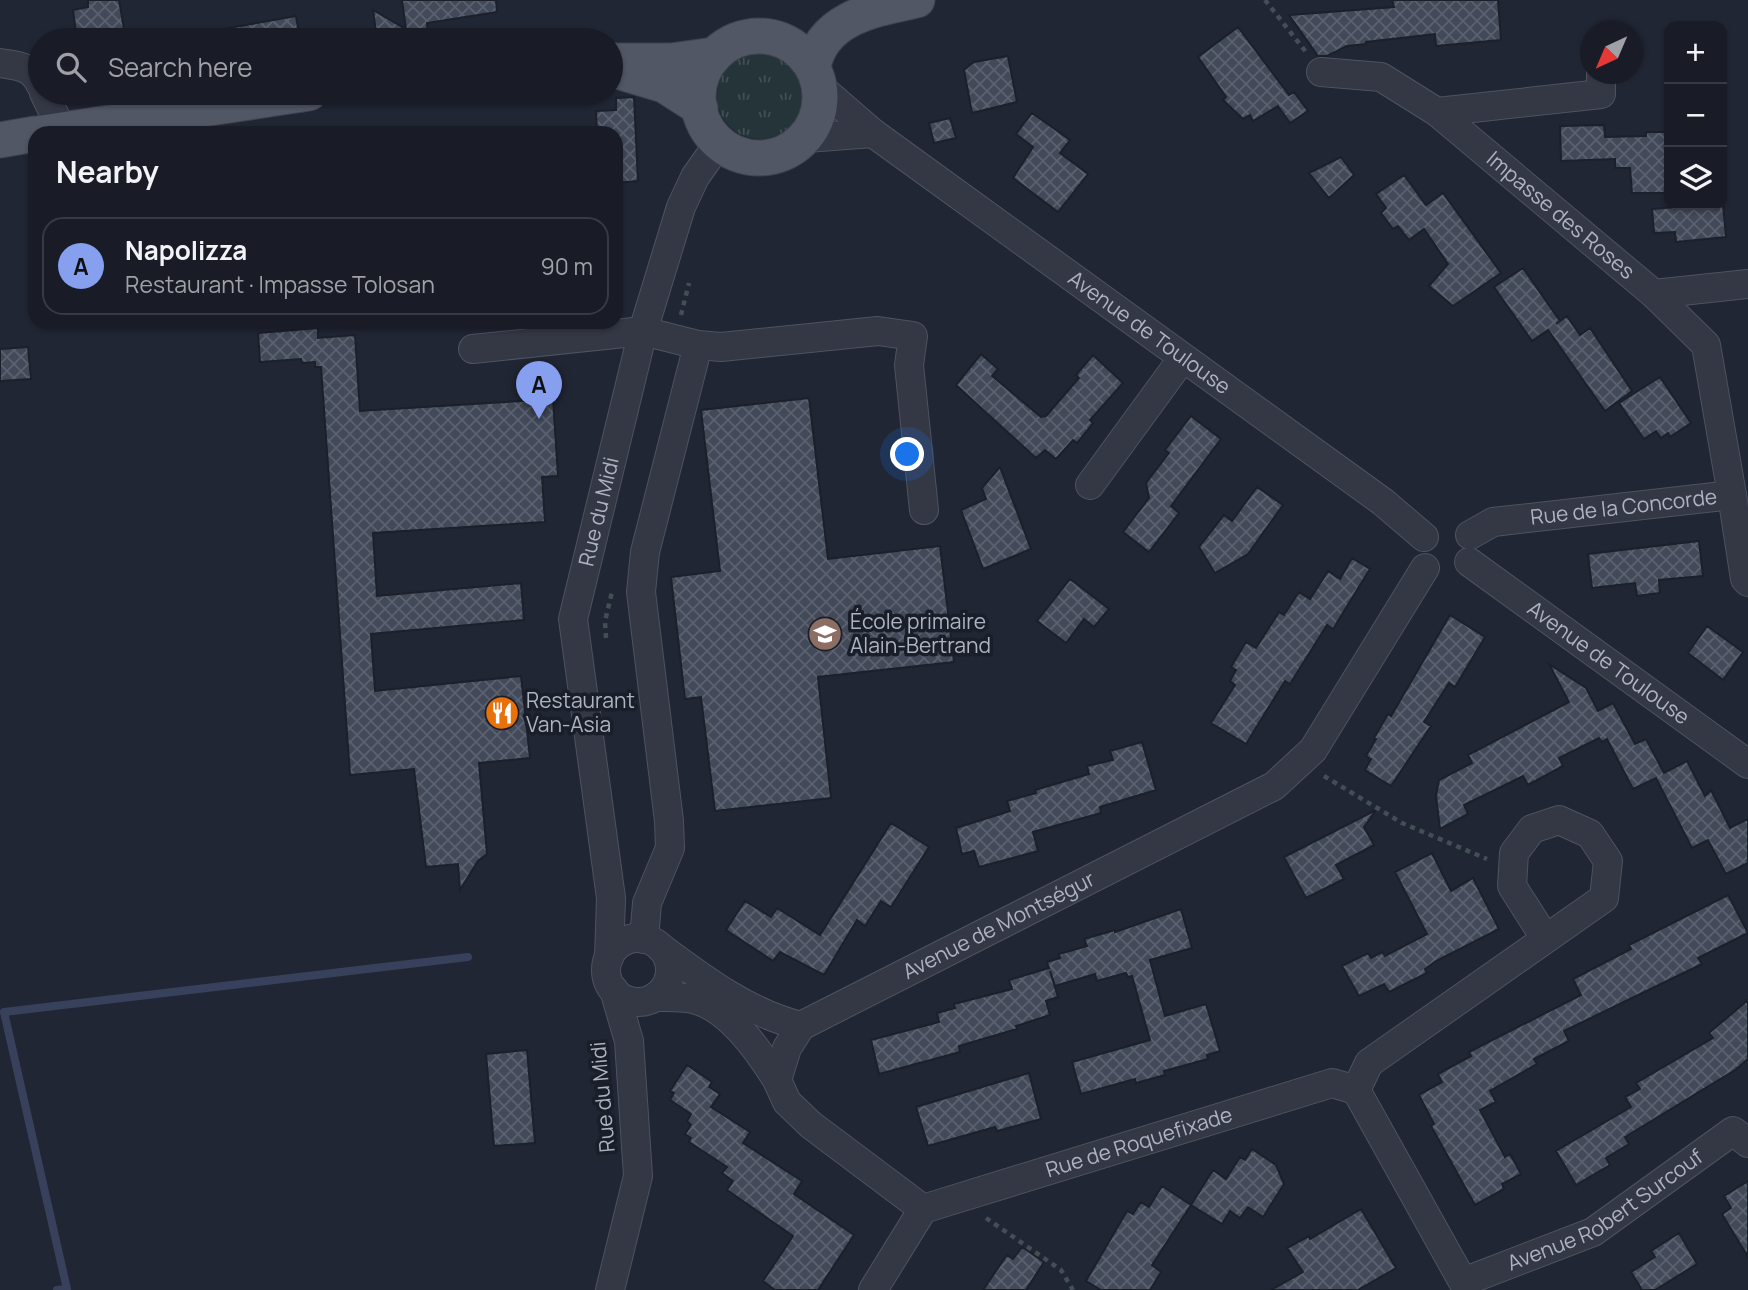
<!DOCTYPE html>
<meta charset="utf-8">
<style>
:root{--surface:#191c27;--page:#22252f;--text:#f1f3f6;--muted:#9fa1a7;--line:#373a44;--accent:#869fef}
body{margin:0;font-family:Manrope,sans-serif;background:var(--page);color:var(--text)}
.controls{position:absolute;right:21px;top:21px;display:grid;overflow:hidden;border-radius:14px;box-shadow:0 2px 5px #0004}
.controls button{width:63px;height:63px;display:grid;place-items:center;padding:0;border:0;border-bottom:2px solid var(--line);background:var(--surface);color:var(--text);font:35px sans-serif}
.compass{position:absolute;left:1580px;top:21px;width:63px;height:63px;border-radius:50%;background:var(--surface);box-shadow:0 2px 5px #0004;rotate:224deg}
.you{position:absolute;left:908px;top:455px;width:24px;height:24px;margin:-18px;border:5px solid #fff;border-radius:50%;background:#1a73e8;box-shadow:0 0 0 10px #1a73e833}
.badge{display:grid;place-items:center;width:46px;height:46px;border-radius:50%;background:var(--accent);color:#111;font-size:23px;font-weight:700}
.pin{position:absolute;translate:-50% -58px;filter:drop-shadow(0 2px 4px #0008)}
.pin::after{content:'';position:absolute;top:37px;width:24px;height:21px;background:inherit;clip-path:polygon(0 0,100% 0,50% 100%)}
.list{margin:0;padding:0;list-style:none}
h2{display:flex;justify-content:space-between;align-items:center;height:91px;margin:0;padding:0 28px;font-size:30px}
h2 small{font-size:23px;font-weight:400;color:var(--muted)}
.list li{display:grid;grid-template-columns:46px 1fr auto;gap:21px;align-items:center;box-sizing:border-box;height:98px;margin:0 14px 14px;padding:0 14px;border:2px solid var(--line);border-radius:21px}
.list b{display:block;font-size:26px;white-space:nowrap}
.list p{margin:0;font-size:23px;white-space:nowrap;color:var(--muted)}
.list em{font-size:23px;font-style:normal;color:var(--muted)}
.icon{flex:none;width:38px;height:38px;fill:none;stroke:currentColor;stroke-width:2;stroke-linecap:round;stroke-linejoin:round}
.map{position:relative;flex:none;width:1748px;height:1290px;overflow:hidden}
.search{position:absolute;background:var(--surface);box-shadow:0 2px 5px #0004;left:28px;top:28px;width:595px;height:77px;display:flex;align-items:center;gap:18px;box-sizing:border-box;padding:0 24px;border-radius:38px;color:var(--muted);font-size:26px}
.panel{position:absolute;background:var(--surface);box-shadow:0 2px 5px #0004;left:28px;top:126px;width:595px;height:203px;border-radius:21px}
.map>svg:first-child{display:block}
.grass{fill:url(#grass-tufts)}
.lines{fill:none;stroke-linecap:round;stroke-linejoin:round}
.stream{stroke:#37415c;stroke-width:8}
.building{fill:url(#building-cross-hatch);stroke:#1b202b;stroke-width:2}
.minor-casing{stroke:#4e5360;stroke-width:30}
.major-casing{stroke:#3d424e;stroke-width:37}
.path{stroke:#424f55;stroke-width:4.5;stroke-dasharray:5 5;stroke-linecap:butt}
.minor{stroke:#343845;stroke-width:28}
.major{stroke:#525765;stroke-width:35}
.labels{text-anchor:middle;stroke-width:7;stroke-linejoin:round;paint-order:stroke}
.street-label{font-size:21px;fill:#aeb3c2;stroke:#191e29}
.poi-label{font-size:21px;fill:#aeb3c2;stroke:#191e29;text-anchor:start}
</style>
<div class="map">
<svg width="1748" height="1290" viewBox="0 0 1748 1290">
<defs>
<pattern id="grass-tufts" width="24" height="20" patternUnits="userSpaceOnUse" patternTransform="scale(1.75)"><rect width="24" height="20" fill="#253438"/><path d="M3 7l-1-3M5 7V3M7 7l1-3M15 17l-1-3M17 17v-4M19 17l1-3" fill="none" stroke="#424f53"/></pattern>
<pattern id="building-cross-hatch" width="8" height="8" patternUnits="userSpaceOnUse" patternTransform="scale(1.75)"><rect width="8" height="8" fill="#424959"/><path d="M0 0l8 8M0 8l8-8" fill="none" stroke="#5b616f"/></pattern>
</defs>
<rect width="100%" height="100%" fill="#212634"/>
<path class="grass" d="M717 96a43 43 0 1 1 86 0a43 43 0 1 1-86 0Z"/>
<g class="lines">
<path class="stream" d="M57 1290 67 1289 4 1012 468 957"/>
</g>
<path class="building" d="M88 0H119L126 40H77L73 10 88 7Z
M402 0H496L497 12 427 23 428 36 420 38 425 40H377L373 10 406 29Z
M1392 0H1498L1501 40 1436 46 1435 34 1366 42V44L1347 46 1327 56H1318L1289 15 1394 7Z
M296 16 300 40H224L223 29Z
M1238 27 1289 95 1294 92 1308 111 1290 123 1278 106 1253 121 1250 115 1243 119 1223 100 1226 97 1198 57Z
M1008 56 1017 102 972 113 964 70 974 62Z
M634 97 638 181 616 183V133H597L596 111 616 110V98Z
M1032 113 1070 140 1060 153 1088 174 1058 212 1013 178 1033 147 1016 134Z
M950 118 956 138 934 143 929 123Z
M1604 125 1605 137 1646 136V132H1669V193H1632L1630 168H1615V159L1561 161 1560 126Z
M1341 157 1354 175 1329 198 1309 173Z
M1404 175 1426 205 1443 193 1501 273 1453 306 1429 286 1448 264 1424 229 1409 240 1398 226 1393 229 1381 213 1386 208 1376 194Z
M1702 205H1723L1726 237 1676 242 1675 232 1654 233 1652 209Z
M1523 268 1560 321 1556 324 1567 316 1580 335 1590 328 1632 391 1605 411 1548 330 1532 341 1494 287Z
M318 328V338L355 335 360 411 553 399 558 476 542 477 545 522 373 533 377 596 521 583 524 620 371 634 375 691 521 676 530 758 479 763 487 854 478 861 460 890 458 864 426 867 414 769 350 775 321 367H315V362L302 363 301 359 260 362 258 333Z
M28 347 31 379 0 381V349Z
M981 354 998 369 992 376 1041 417 1046 416 1079 378 1076 375 1093 355 1123 383 1090 420 1093 423 1077 443 1073 440 1056 459 1045 450 1036 458 956 385Z
M1660 377 1691 423 1670 437 1668 433 1661 438 1656 431 1644 439 1619 403Z
M809 398 828 559 940 546 954 662 818 677 831 798 715 811 701 697 685 699 671 577 720 571 701 410Z
M1191 416 1221 439 1171 506 1179 513 1149 552 1123 532 1149 498 1146 483 1169 453 1165 450Z
M1000 467 1031 549 983 569 961 510 986 499 982 488Z
M1257 487 1283 505 1248 554 1215 573 1199 547 1224 515 1232 521Z
M1699 541 1703 576 1659 580 1660 593 1637 596 1635 583 1592 588 1588 554Z
M1352 558 1370 569 1333 629 1327 625 1290 684 1285 681 1246 744 1211 723 1235 685 1230 681 1236 670 1231 667 1246 642 1256 648 1279 612 1284 615 1299 592 1310 599 1328 571 1340 579Z
M1070 579 1109 609 1094 627 1084 619 1066 643 1037 621Z
M1450 615 1485 637 1455 687 1449 683 1424 722 1431 726 1391 786 1365 770 1371 759 1366 756 1376 739 1374 738 1388 714 1391 716Z
M1707 626 1743 652 1723 680 1688 653Z
M1549 664 1586 688 1598 711 1613 703 1635 744 1646 739 1664 773 1687 761 1705 796 1711 790 1730 828 1748 819V863L1726 874 1708 840 1692 848 1656 778 1633 789 1607 739 1602 742 1599 738 1559 758 1563 766 1528 785 1523 776 1464 805 1468 814 1440 829 1436 796 1439 780 1472 763 1468 755 1569 702Z
M1142 742 1156 790 1100 807 1101 813 1033 832 1038 851 979 867 974 851 962 854 956 828 1010 811 1007 801 1036 793 1035 790 1089 774 1087 766 1113 760 1110 751Z
M1376 810 1364 827 1374 845 1336 865 1344 879 1306 898 1284 857Z
M891 823 929 847 891 907 881 901 865 926 857 920 824 975 780 952 773 961 726 930 745 901 771 917 777 908 820 935Z
M1432 853 1451 891 1473 878 1499 929 1436 961 1425 969 1427 973 1389 992 1384 984 1359 996 1342 966 1368 953 1371 958 1382 952 1385 956 1427 934 1395 872Z
M1728 895 1748 933 1698 958 1702 964 1564 1031 1569 1041 1534 1059 1537 1064 1490 1091 1496 1102 1480 1110 1505 1157 1510 1154 1521 1174 1502 1184 1504 1189 1475 1205 1431 1126 1434 1124 1419 1095 1442 1082 1438 1074 1471 1056 1469 1052 1581 995 1573 979 1631 949 1629 945Z
M1181 909 1192 948 1150 960 1165 1016 1206 1004 1220 1051 1207 1055 1208 1059 1164 1071 1165 1075 1136 1083 1135 1079 1081 1094 1072 1062 1150 1040 1132 976 1128 977 1126 973 1097 981 1095 974 1055 986 1050 971 1058 997 1046 1001 1050 1015 1016 1026 1017 1029 959 1046 960 1052 879 1074 871 1040 939 1022 937 1013 955 1008 954 1004 1012 989 1009 980 1049 968 1047 962 1060 958 1059 954 1087 946 1084 939 1115 930V932Z
M1748 1000V1059L1735 1070 1625 1137 1629 1144 1606 1158 1610 1165 1576 1185 1556 1151 1631 1107 1625 1097 1640 1089 1636 1083 1713 1038 1709 1033Z
M527 1050 535 1143 494 1146 486 1054Z
M687 1065 712 1082 709 1087 720 1094 711 1107 750 1132 743 1143 802 1181 794 1194 854 1235 818 1290H775L763 1281 793 1236 727 1190 733 1181 722 1173 727 1167 689 1142 691 1138 685 1134 691 1125 687 1121 691 1114 670 1100 674 1093 670 1091Z
M1029 1073 1041 1119 997 1131 995 1127 928 1146 916 1107Z
M1252 1149 1276 1165 1284 1184 1263 1217 1248 1207 1240 1218 1230 1211 1222 1224 1191 1205 1213 1170 1226 1179 1240 1157 1245 1160Z
M1748 1181V1257L1722 1214 1731 1208 1724 1196Z
M1162 1186 1191 1205 1152 1265 1161 1272 1150 1290H1101L1086 1281 1127 1211 1133 1214 1141 1202 1149 1207Z
M1361 1209 1396 1268 1358 1290H1271L1303 1272 1287 1248 1309 1236 1310 1239Z
M1679 1233 1697 1264 1655 1290H1642L1631 1272 1655 1257 1651 1251Z
M1022 1247 1044 1262 1026 1290H983L1007 1255 1013 1259Z"/>
<g class="lines">
<g class="minor-casing">
<g id="minor">
<path d="M0 63C18 66 32 66 40 84"/>
<path d="M1321 72 1381 77 1437 112"/>
<path id="s1" d="M1601 74V94L1437 112 1654 294 1706 345 1732 495"/>
<path id="s2" d="M820 87 873 133 1383 502 1424 537"/>
<path d="M44 93 62 130"/>
<path d="M806 138 873 133"/>
<path d="M1654 294 1748 284"/>
<path d="M473 349 643 331 698 345 721 347 878 331 913 336 909 365 924 510"/>
<path d="M1090 485 1182 359"/>
<path id="s3" d="M1470 535 1493 522 1732 495 1745 579 1748 582"/>
<path id="s4" d="M1469 562 1748 764"/>
<circle cx="638" cy="970" r="32"/>
<path d="M644 939 647 903 670 848 669 821 641 592 645 552 698 345"/>
<path d="M660 947C703 979 748 1013 801 1026"/>
<path id="s5" d="M609 958 611 898 573 619 643 331 681 207 695 177 719 143"/>
<path d="M655 997C667 997 681 996 693 999 729 1007 759 1051 777 1080"/>
<path d="M1356 1090 1369 1063 1604 898 1608 861 1590 834 1559 820 1532 829 1514 853 1512 886 1545 938"/>
<path id="s6" d="M1356 1090 1463 1282 1593 1232 1733 1131 1748 1143"/>
<path id="s7" d="M923 1209 1332 1083 1356 1090"/>
<path d="M610 1290 638 1176 629 1041 614 990"/>
<path id="s8" d="M873 1290 923 1209 811 1125 787 1102 777 1080 787 1048 801 1026 1274 786 1313 750 1425 568"/>
</g>
</g>
<g class="major-casing">
<path id="major" d="M698 97a61 61 0 1 1 122 0a61 61 0 1 1-122 0Z
M611 61H671L714 55
M813 67C822 17 876 9 917 0
M617 71 664 85 700 108
M42 133 309 93
M0 140 35 134"/>
</g>
<path class="path" d="M1265 0 1306 52
M681 315 689 283
M606 638 605 621 612 592
M1324 776 1402 823 1487 859
M986 1218 1061 1270 1073 1290"/>
<use href="#minor" class="minor"/>
<use href="#major" class="major"/>
</g>
<defs>
<g id="school-disc" transform="scale(1.75)"><circle r="9.5" fill="#8d6e63" stroke="#191e29"/><path d="M0-5L7-2L0 1L-7-2ZM-4 1L0 2.5L4 1V4Q0 6-4 4Z" fill="#fff"/></g>
<g id="restaurant-disc" transform="scale(1.75)"><circle r="9.5" fill="#e8710a" stroke="#191e29"/><path d="M-5-6h1v4h1v-4h1v4h1v-4h1v5L-1.5 .5V6h-2V.5L-5-1ZM5-6V6H3V1.5H1.5Q1.5-4 5-6Z" fill="#fff"/></g>
</defs>
<g fill-rule="evenodd">
<use href="#school-disc" x="825" y="634"/>
<use href="#restaurant-disc" x="502" y="713"/>
</g>
<g class="labels">
<g class="street-label">
<text dy="7" stroke="none"><textPath href="#s1" startOffset="346">Impasse des Roses</textPath></text>
<text dy="7" stroke="none"><textPath href="#s2" startOffset="411">Avenue de Toulouse</textPath></text>
<text dy="7" stroke="none"><textPath href="#s3" startOffset="158">Rue de la Concorde</textPath></text>
<text dy="7" stroke="none"><textPath href="#s5" startOffset="452">Rue du Midi</textPath></text>
<text dy="7" stroke="none"><textPath href="#s4" startOffset="172">Avenue de Toulouse</textPath></text>
<text dy="7" stroke="none"><textPath href="#s8" startOffset="574">Avenue de Montségur</textPath></text>
<text transform="translate(603 1097) rotate(-95)" y="7">Rue du Midi</text>
<text dy="7" stroke="none"><textPath href="#s7" startOffset="226">Rue de Roquefixade</textPath></text>
<text dy="7" stroke="none"><textPath href="#s6" startOffset="380">Avenue Robert Surcouf</textPath></text>
</g>
<g class="poi-label">
<text x="850" y="629">École primaire<tspan x="850" dy="24">Alain-Bertrand</tspan></text>
<text x="526" y="708">Restaurant<tspan x="526" dy="24">Van-Asia</tspan></text>
</g>
</g>
</svg>
<div class="controls">
<button>+</button>
<button>−</button>
<button><svg class="icon" aria-label="layers" viewBox="0 0 24 24"><path d="M12 4l9 5-9 5-9-5zM3 14l9 5 9-5"/></svg></button>
</div>
<svg class="compass" viewBox="-18 -18 36 36"><path d="M0-13l5 13h-10z" fill="#e53935"/><path d="M0 13l5-13h-10z" fill="#9fa1a7"/></svg>
<div class="you"></div>
<div class="pin badge" style="left:539px;top:419px">A</div>
<div class="search"><svg class="icon" aria-label="search" viewBox="0 0 24 24"><circle cx="10" cy="10" r="6"/><path d="M15 15l6 6"/></svg>Search here</div>
<section class="panel">
<h2>Nearby<small></small></h2>
<ul class="list">
<li><span class="badge">A</span><div><b>Napolizza</b><p>Restaurant · Impasse Tolosan</p></div><em>90 m</em></li>
</ul>
</section>
</div>
